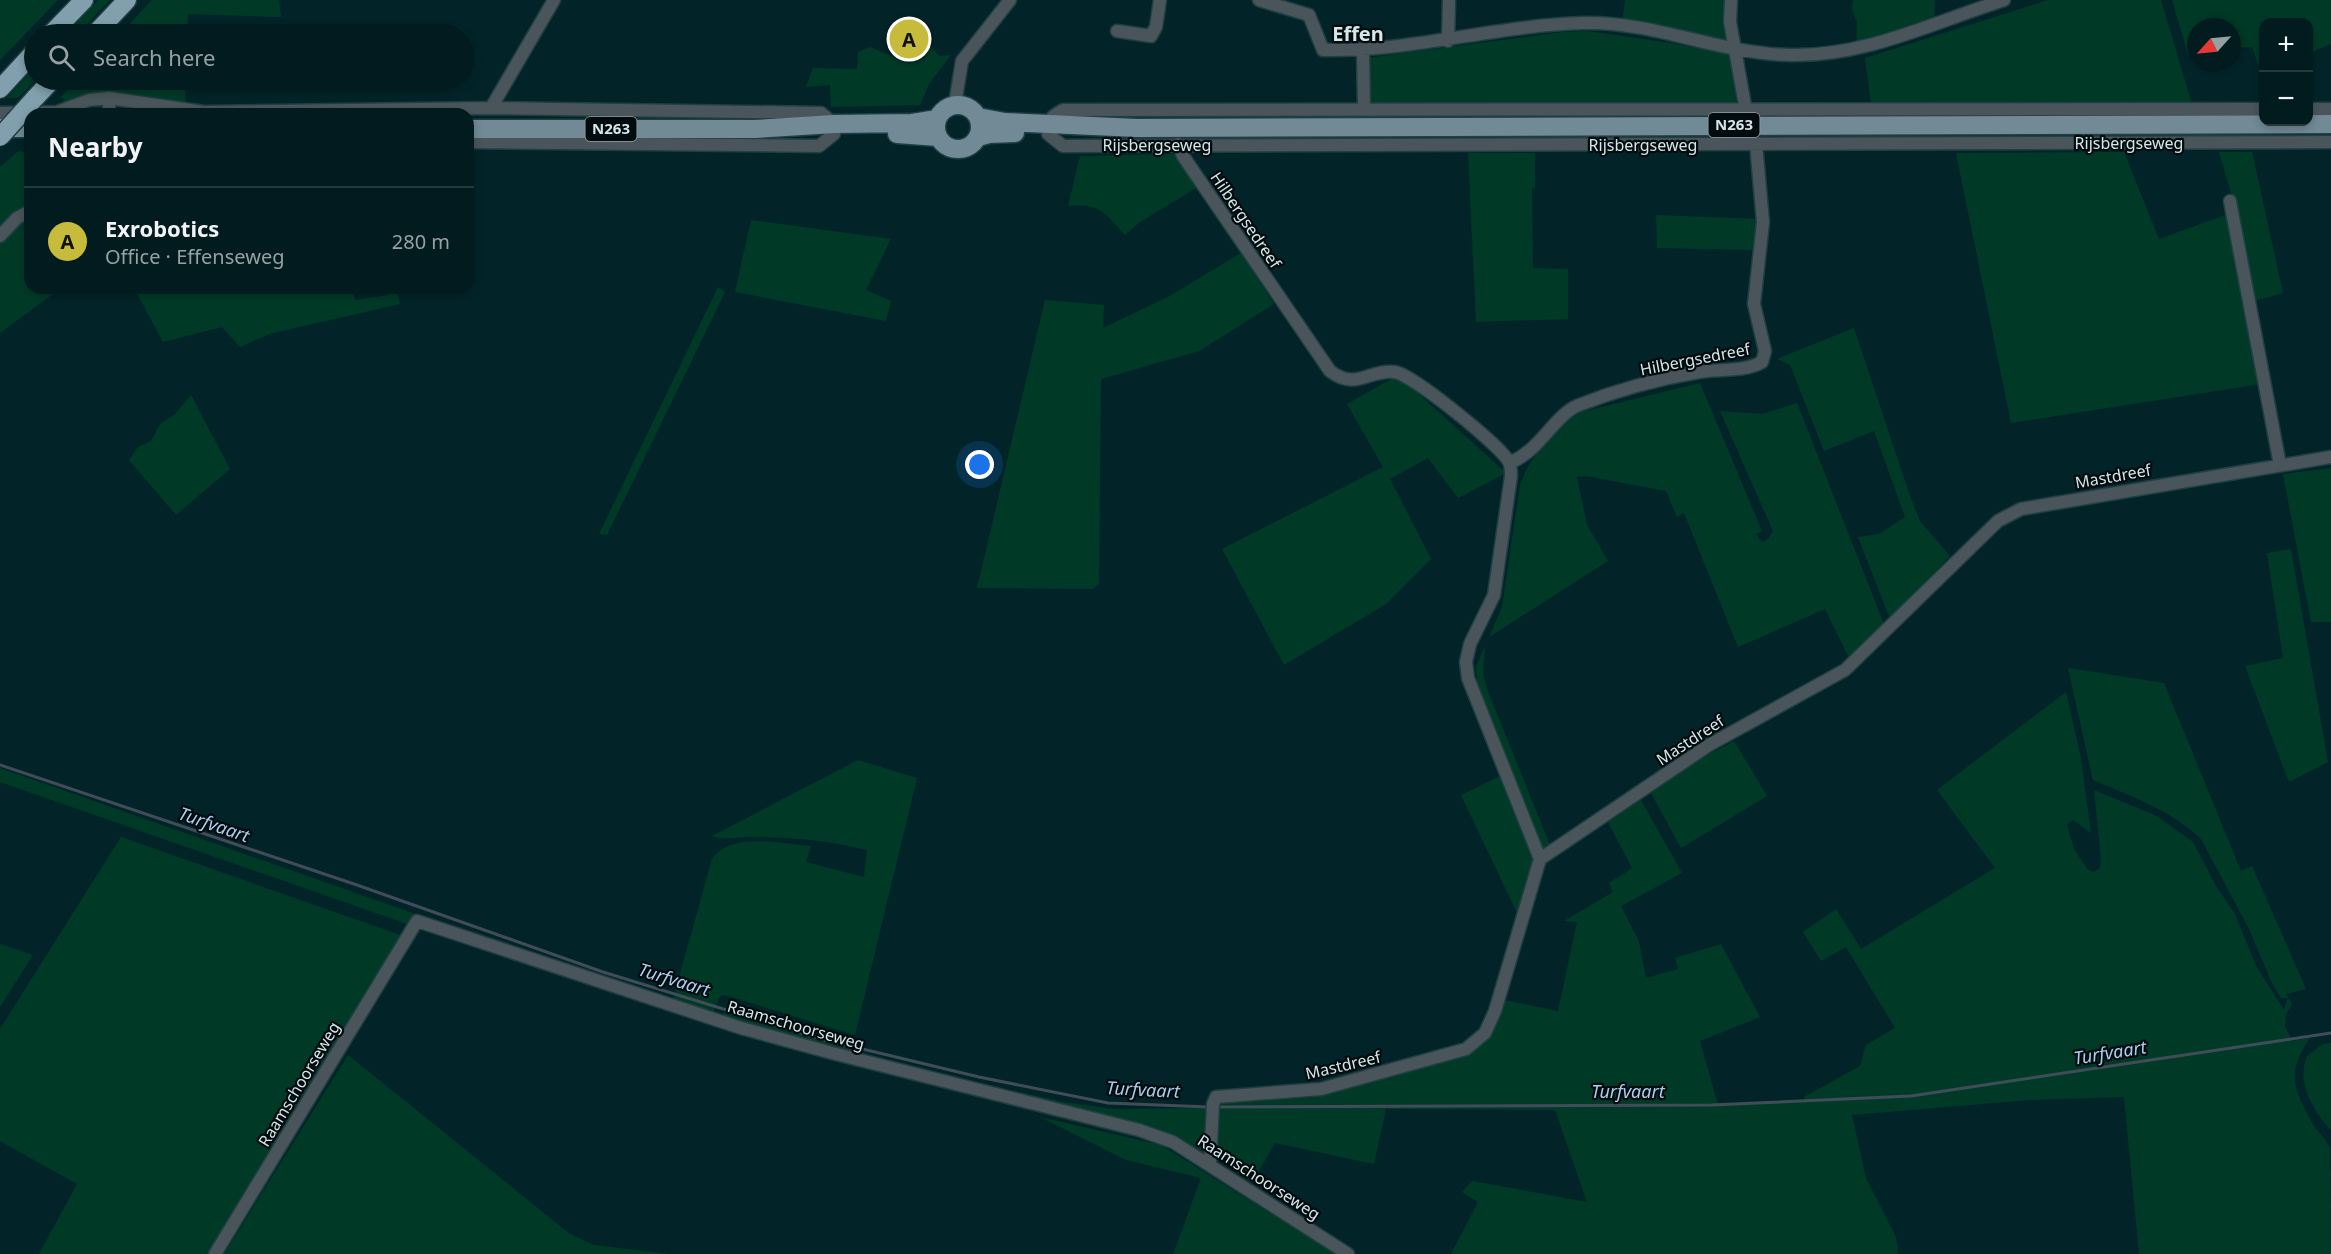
<!DOCTYPE html>
<meta charset="utf-8">
<style>
:root{--surface:#021b1e;--page:#0c2427;--text:#f1f3f6;--muted:#96a1a4;--line:#23393c;--accent:#c7bb3b}
body{margin:0;font-family:"Noto Sans",sans-serif;background:var(--page);color:var(--text)}
.controls{position:absolute;right:18px;top:18px;display:grid;overflow:hidden;border-radius:12px;box-shadow:0 3px 9px #0003}
.controls button{width:54px;height:54px;display:grid;place-items:center;padding:0;border:0;border-bottom:2px solid var(--line);background:var(--surface);color:var(--text);font:30px sans-serif}
.compass{position:absolute;left:2187px;top:18px;width:54px;height:54px;border-radius:50%;background:var(--surface);box-shadow:0 3px 9px #0003;rotate:243deg}
.you{position:absolute;left:980px;top:465px;width:21px;height:21px;margin:-15px;border:4px solid #fff;border-radius:50%;background:#1a73e8;box-shadow:0 0 0 9px #1a73e833}
.badge{display:grid;place-items:center;width:39px;height:39px;border-radius:50%;background:var(--accent);color:#111;font-size:20px;font-weight:700}
.pin{position:absolute;translate:-50% -50%;border:3px solid #fff;box-shadow:0 2px 6px #0006}
.list{margin:0;padding:0;list-style:none}
h2{display:flex;justify-content:space-between;align-items:center;height:78px;margin:0;padding:0 24px;font-size:26px}
h2 small{font-size:20px;font-weight:400;color:var(--muted)}
.list li{display:grid;grid-template-columns:39px 1fr auto;gap:18px;align-items:center;box-sizing:border-box;height:108px;padding:0 24px;border-top:2px solid var(--line)}
.list b{display:block;font-size:22px;white-space:nowrap}
.list p{margin:0;font-size:20px;white-space:nowrap;color:var(--muted)}
.list em{font-size:20px;font-style:normal;color:var(--muted)}
.icon{flex:none;width:33px;height:33px;fill:none;stroke:currentColor;stroke-width:2;stroke-linecap:round;stroke-linejoin:round}
.map{position:relative;flex:none;width:2331px;height:1254px;overflow:hidden}
.search{position:absolute;background:var(--surface);box-shadow:0 3px 9px #0003;left:24px;top:24px;width:450px;height:66px;display:flex;align-items:center;gap:15px;box-sizing:border-box;padding:0 21px;border-radius:33px;color:var(--muted);font-size:22px}
.panel{position:absolute;background:var(--surface);box-shadow:0 3px 9px #0003;left:24px;top:108px;width:450px;height:186px;border-radius:18px}
.map>svg:first-child{display:block}
.green{fill:#003a27}
.lines{fill:none;stroke-linecap:round;stroke-linejoin:round}
.stream{stroke:#404d59;stroke-width:3}
.street-casing{stroke:#1f3f43;stroke-width:15}
.primary-casing{stroke:#1f3f43;stroke-width:21}
.highway-casing{stroke:#1f3f43;stroke-width:21}
.street{stroke:#49555a;stroke-width:12}
.primary{stroke:#718a95;stroke-width:18}
.highway{stroke:#819fac;stroke-width:18}
.highway-bridge-casing{stroke:#1f3f43;stroke-width:21;stroke-linecap:butt}
.highway-bridge{stroke:#819fac;stroke-width:18}
.labels{text-anchor:middle;stroke-width:4.5;stroke-linejoin:round;paint-order:stroke}
.shield{fill:#020b0d;stroke:#95a4a6;stroke-width:1.5}
.shield-label{font-size:15px;font-weight:bold;fill:#d4e6e8}
.street-label{font-size:16px;fill:#d4e6e8;stroke:#020b0d}
.water-label{font-size:18px;font-style:italic;fill:#abceee;stroke:#020b0d}
.quarter-label{font-size:20px;font-weight:bold;fill:#d4e6e8;stroke:#020b0d}
</style>
<div class="map">
<svg width="2331" height="1254" viewBox="0 0 2331 1254">
<rect width="100%" height="100%" fill="#022428"/>
<path class="green" d="M0 0H58L0 60Z
M98 0H110L78 34H66Z
M152 0H279L281 17 188 14 187 34H120Z
M1625 0H1731L1730 44 1622 25Z
M1853 0H1935L1934 26 1856 48 1857 22 1852 9Z
M2048 0H2161L2192 104H1871L1865 58Z
M2172 0H2331V44L2309 53 2308 22H2264L2263 71 2261 72 2252 47 2232 48V27H2196V54L2188 55Z
M1587 31 1671 43 1731 55 1737 105H1369L1366 58 1562 32Z
M931 46 939 56 951 55 929 84 920 105 831 107 830 85 806 87 813 68 857 69 858 52 870 47 899 59H923Z
M34 68 36 80 18 98H7Z
M77 80H185L186 110 129 95H105L58 107 65 99 60 98Z
M18 151 30 153V204L0 226V167Z
M2124 152 2159 239 2231 213 2261 384 2011 423 1956 153Z
M2219 152H2252L2283 293 2255 301 2240 223Z
M1468 153H1535V188L1532 189 1533 268 1568 269V319L1476 322Z
M1176 154 1198 187 1140 222 1125 235C1106 214 1099 202 1068 206L1080 156Z
M30 214V288H61L0 333V241Z
M1656 215 1761 219 1755 250 1657 248Z
M751 220 891 239 866 290 891 301 886 321 735 292Z
M1241 253 1274 304 1199 351 1101 379 1099 584 1093 589 977 588 1045 300 1104 305 1103 328 1168 297Z
M718 287 725 292 607 535 599 534Z
M134 288H352L355 300 388 295 387 288H396L400 304 269 334 240 347 222 327 163 342Z
M1854 328 1911 499 1920 521 1950 556 1890 619 1858 537 1879 534 1905 517 1874 431 1824 451 1790 365 1777 359Z
M1393 378 1410 386 1506 473 1458 498 1428 458 1390 479 1431 559 1386 604 1284 665 1222 549 1383 467 1347 404Z
M1700 383 1762 531 1756 534 1762 542 1768 539 1773 531 1720 411 1762 414 1797 403 1884 624 1849 658 1825 609 1738 647 1684 513 1677 517 1666 491 1586 476 1577 477 1587 525 1608 561 1489 637 1502 607 1520 485C1529 457 1556 427 1581 412Z
M191 395 230 469 176 515 129 460 138 447 151 441 160 424 175 414Z
M2331 468V622H2311L2283 474Z
M2291 549 2328 762 2289 782 2245 666 2283 658 2267 553Z
M1485 646 1483 674 1487 689 1550 845 1542 850 1478 691 1476 667Z
M2068 668 2164 683 2241 871 2252 866 2306 989 2286 994 2292 1004 2286 1014 2285 1026 2292 1041 2310 1038C2285 1073 2294 1090 2314 1126 2319 1133 2327 1140 2330 1148 2331 1160 2331 1236 2331 1254H2139L2124 1097 2029 1100 1852 1115 1866 1178 1896 1237 1898 1254H1451L1478 1202 1462 1192 1472 1181 1587 1202 1555 1110 1386 1109 1374 1164 1275 1143 1252 1183C1209 1153 1218 1154 1220 1103L1318 1097 1465 1054C1492 1039 1494 1027 1504 1000L1558 1011 1577 922 1564 921 1613 892 1609 883 1632 868 1608 822 1641 800 1682 873 1621 906 1639 942 1646 978 1678 969 1675 958 1721 944 1760 1017 1700 1041 1718 1105 1805 1102 1804 1097 1860 1066 1866 1045 1895 1028 1846 947 1821 961 1803 932 1836 909 1861 949 1995 868 1937 790 2066 692 2081 759 2091 833 2073 820 2067 825 2074 849 2088 870 2093 872 2100 868 2101 859 2094 790 2157 816 2193 842 2216 886 2235 914 2256 966 2284 1010 2288 998H2281L2272 983 2248 927 2201 839C2171 810 2131 796 2093 780Z
M1734 741 1767 796 1681 848 1651 793 1698 760Z
M858 760 917 778 855 1035 725 995 720 996 713 1013 673 999 712 859C732 831 781 844 811 846L806 862 864 877 867 850C830 841 796 838 758 837 743 836 726 841 712 836Z
M0 768 501 944 595 985 413 926 0 782Z
M1500 776 1533 859 1518 915 1461 795Z
M121 837 406 937 208 1254H39L77 1184 0 1141V1029Z
M0 944 33 955 0 1007Z
M727 1005 852 1045 851 1054 862 1058 1064 1102 1113 1109 1209 1108 1205 1154 1181 1141 1135 1126 858 1067 719 1025Z
M2331 1043V1130C2313 1112 2296 1080 2307 1056L2323 1044Z
M348 1055 570 1234 594 1245 668 1254H224Z
M1040 1117 1161 1145 1336 1254H1173L1201 1178 1126 1160Z"/>
<g class="lines">
<path class="stream" d="M0 765 357 885 603 972 821 1039 979 1077 1108 1103 1209 1107
M1216 1107 1711 1105 1911 1096 2331 1033"/>
<g class="street-casing">
<path id="street" d="M1259 0 1309 15 1323 50C1412 52 1497 25 1584 23 1653 21 1720 54 1790 55 1865 57 1934 22 2004 0
M1731 0 1730 22 1746 111
M1117 31 1151 36 1156 27 1160 0
M1448 41 1449 0
M1363 51 1364 108
M955 104 962 61 1010 0
M491 108 554 0
M2264 109 1063 110C1051 116 1048 120 1048 134L1063 146 2331 142
M2308 109H2331
M0 113 57 112 89 100 109 98 204 112 491 108 821 113 834 124V134L819 146 468 142
M109 114V98
M1178 144 1183 156 1330 371C1356 391 1369 369 1395 372 1413 375 1501 446 1509 462 1511 466 1511 472 1511 476L1494 595 1470 644 1466 662 1468 678 1540 859
M2230 201 2280 465
M0 236 17 218 30 211
M1510 463C1543 448 1554 415 1579 405 1617 390 1658 379 1699 372 1718 369 1745 372 1762 362L1765 351 1754 304 1763 222 1756 144
M1210 1164 1213 1104 1216 1097 1321 1089 1466 1049 1485 1033 1495 1011 1540 859 1709 745 1845 670 1998 521 2021 509 2331 457
M215 1254 417 921 741 1028 832 1053 1139 1130 1173 1142 1348 1254"/>
</g>
<g class="primary-casing">
<path id="primary" d="M936 127a22 22 0 1 1 44 0a22 22 0 1 1-44 0Z
M978 117 1005 122 1137 128 2331 124
M0 128H30
M468 129H755L834 124 912 123 937 119
M897 134 938 137
M978 137 989 134 1015 133"/>
</g>
<g class="highway-casing">
<path id="highway" d="M51 34 84 0
M95 34 127 0
M0 89 34 52
M35 98 52 80"/>
</g>
<use href="#street" class="street"/>
<use href="#primary" class="primary"/>
<use href="#highway" class="highway"/>
<g class="highway-bridge-casing">
<path id="highway-bridge" d="M0 137 35 98"/>
</g>
<use href="#highway-bridge" class="highway-bridge"/>
</g>
<g class="labels">
<g class="shield">
<rect x="1708.5" y="113" width="51" height="24" rx="4.5"/>
<rect x="585.5" y="117" width="51" height="24" rx="4.5"/>
</g>
<g class="shield-label">
<text x="1734" y="130">N263</text>
<text x="611" y="134">N263</text>
</g>
<g class="street-label">
<text x="2129" y="149">Rijsbergseweg</text>
<text x="1157" y="151">Rijsbergseweg</text>
<text x="1643" y="151">Rijsbergseweg</text>
<text transform="translate(1246 220) rotate(56)" y="6">Hilbergsedreef</text>
<text transform="translate(1695 359) rotate(-11)" y="6">Hilbergsedreef</text>
<text transform="translate(2113 476) rotate(-10)" y="6">Mastdreef</text>
<text transform="translate(1690 740) rotate(-33)" y="6">Mastdreef</text>
<text transform="translate(796 1025) rotate(16)" y="6">Raamschoorseweg</text>
<text transform="translate(1343 1065) rotate(-13)" y="6">Mastdreef</text>
<text transform="translate(299 1084) rotate(-59)" y="6">Raamschoorseweg</text>
<text transform="translate(1259 1177) rotate(33)" y="6">Raamschoorseweg</text>
</g>
<g class="water-label">
<text transform="translate(214 825) rotate(19)" y="6">Turfvaart</text>
<text transform="translate(674 980) rotate(17)" y="6">Turfvaart</text>
<text transform="translate(2110 1053) rotate(-9)" y="6">Turfvaart</text>
<text transform="translate(1143 1090) rotate(3)" y="6">Turfvaart</text>
<text x="1628" y="1098">Turfvaart</text>
</g>
<g class="quarter-label">
<text x="1358" y="41">Effen</text>
</g>
</g>
</svg>
<div class="controls">
<button>+</button>
<button>−</button>
</div>
<svg class="compass" viewBox="-18 -18 36 36"><path d="M0-13l5 13h-10z" fill="#e53935"/><path d="M0 13l5-13h-10z" fill="#96a1a4"/></svg>
<div class="you"></div>
<div class="pin badge" style="left:909px;top:39px">A</div>
<div class="search"><svg class="icon" aria-label="search" viewBox="0 0 24 24"><circle cx="10" cy="10" r="6"/><path d="M15 15l6 6"/></svg>Search here</div>
<section class="panel">
<h2>Nearby<small></small></h2>
<ul class="list">
<li><span class="badge">A</span><div><b>Exrobotics</b><p>Office · Effenseweg</p></div><em>280 m</em></li>
</ul>
</section>
</div>
